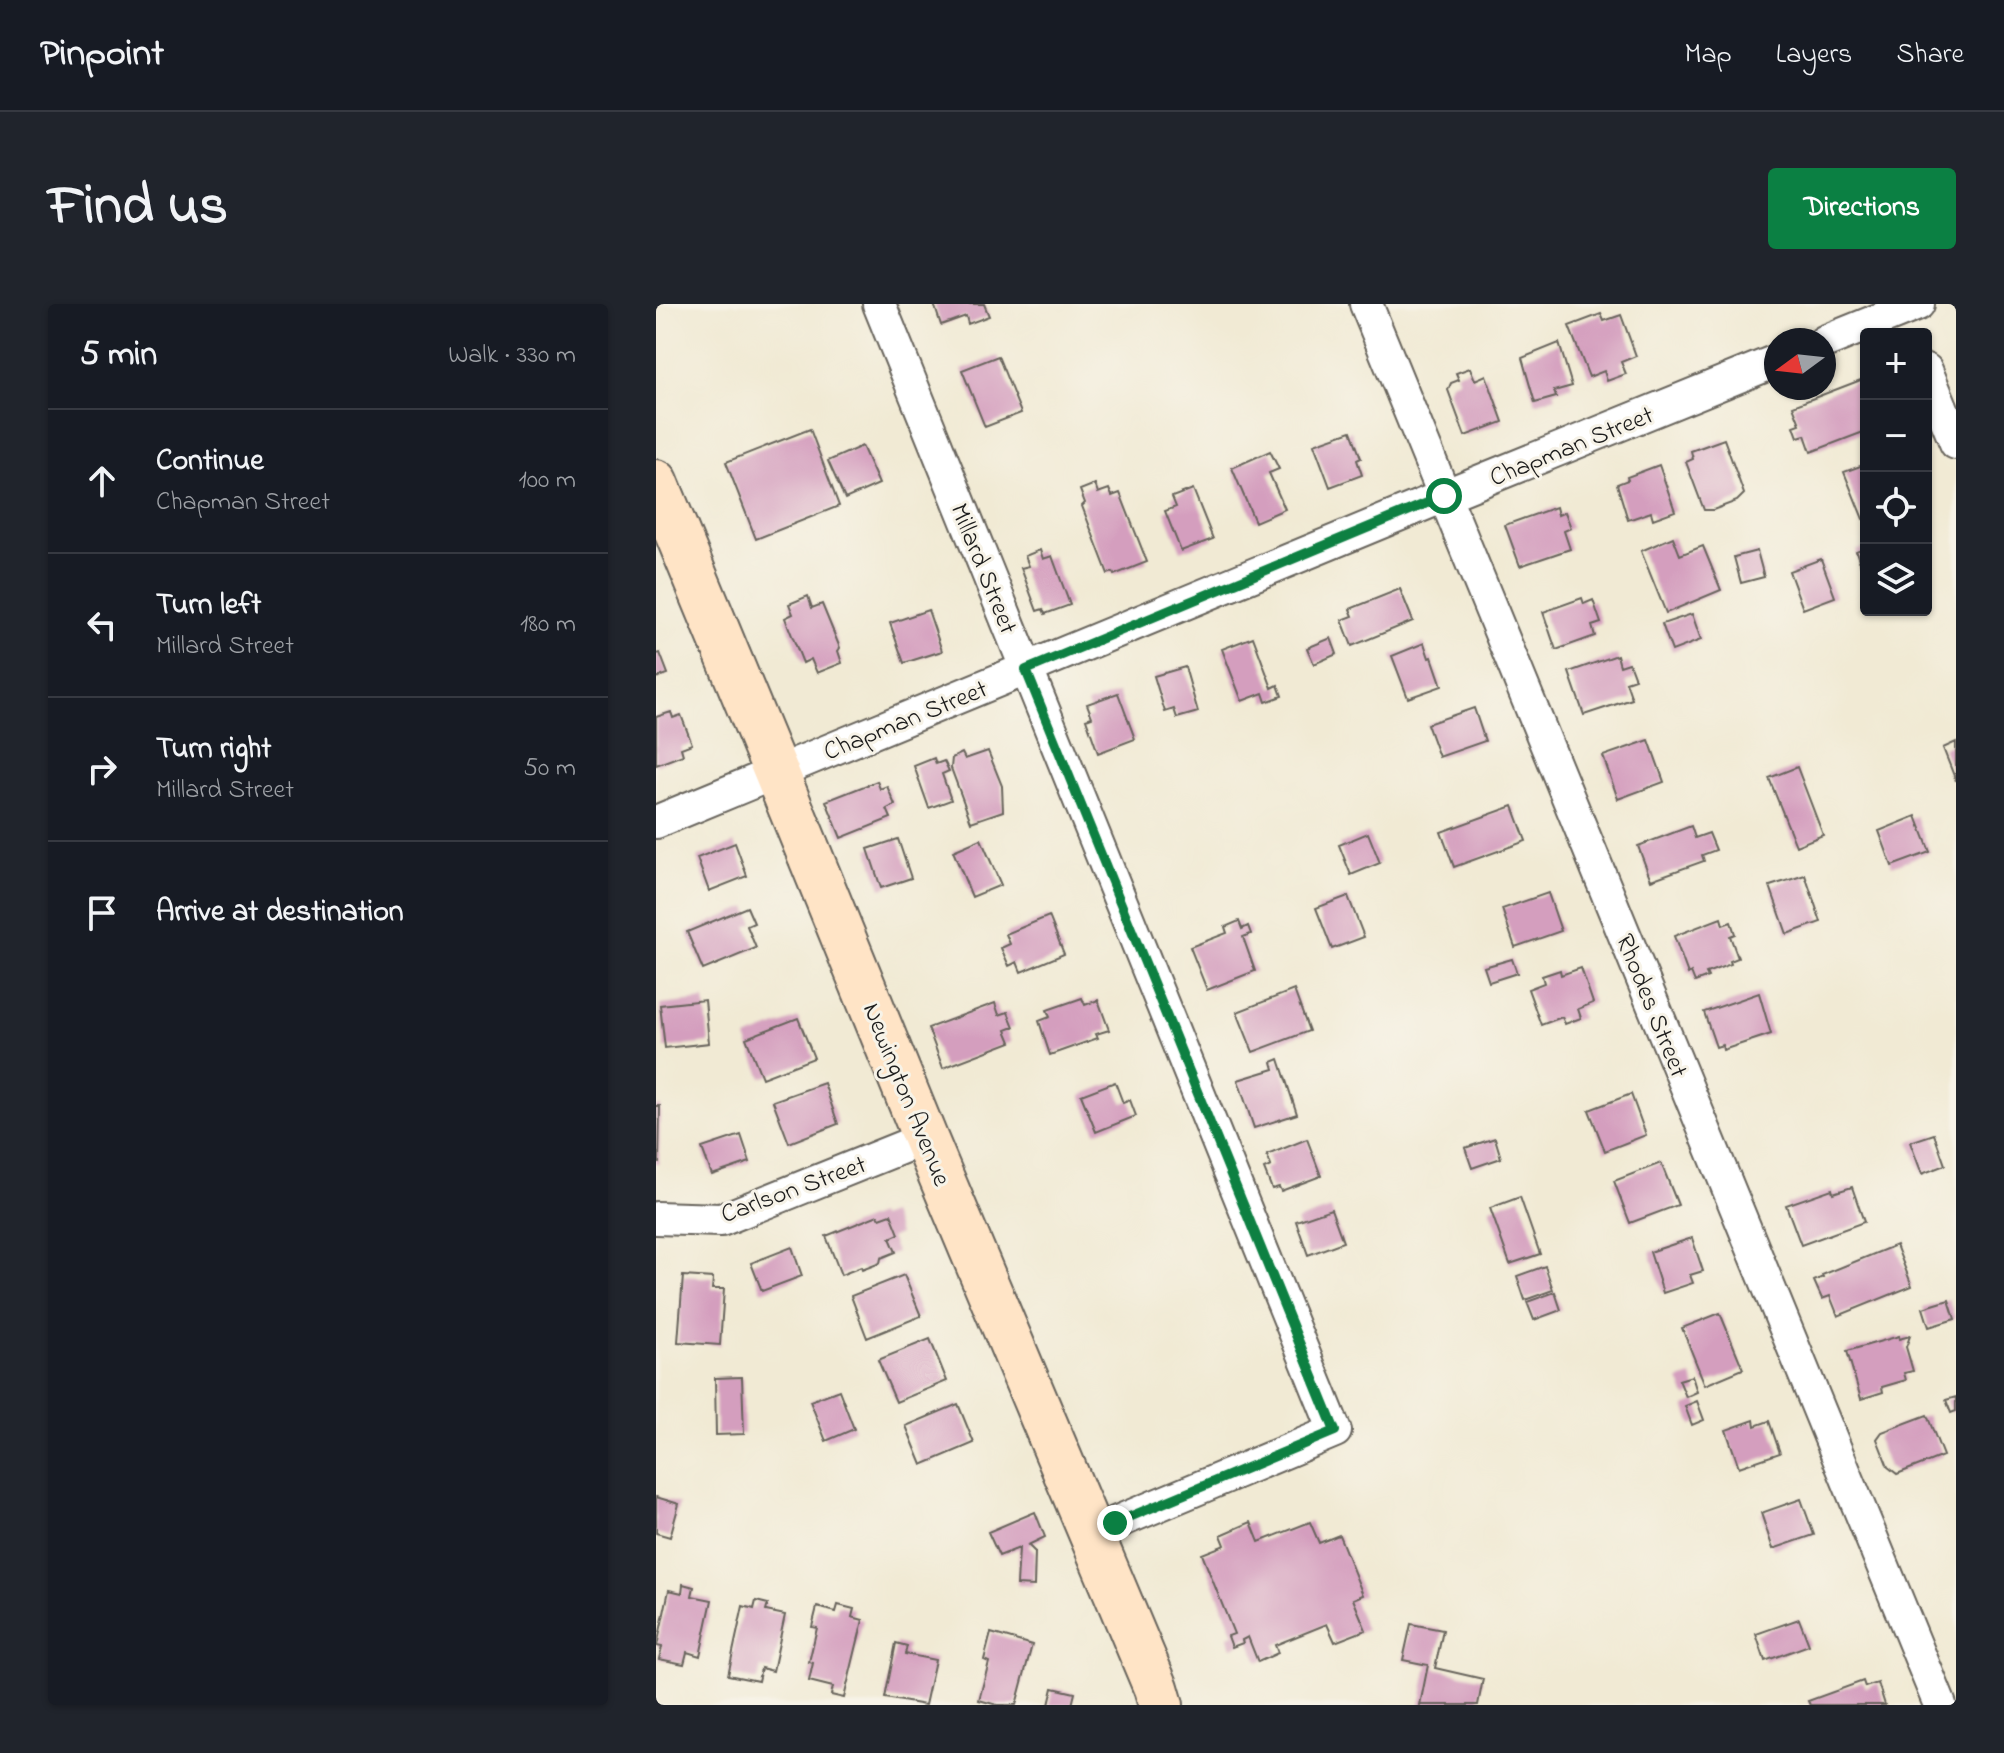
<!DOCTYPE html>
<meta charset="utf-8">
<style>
:root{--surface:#171b24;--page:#20242c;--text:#f1f3f6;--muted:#9ea1a6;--line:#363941;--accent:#0b8043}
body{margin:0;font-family:"Indie Flower",sans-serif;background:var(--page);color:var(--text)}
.controls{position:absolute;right:24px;top:24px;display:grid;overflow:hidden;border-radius:8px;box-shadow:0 2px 6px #0004}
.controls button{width:72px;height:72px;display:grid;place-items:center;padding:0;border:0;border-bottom:2px solid var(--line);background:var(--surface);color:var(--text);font:40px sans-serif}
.compass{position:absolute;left:1108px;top:24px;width:72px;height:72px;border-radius:50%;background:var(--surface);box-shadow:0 2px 6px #0004;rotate:255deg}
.stop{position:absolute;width:24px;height:24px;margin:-18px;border:6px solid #0b8043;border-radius:50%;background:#fff}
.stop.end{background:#0b8043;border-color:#fff;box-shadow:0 2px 8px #0008}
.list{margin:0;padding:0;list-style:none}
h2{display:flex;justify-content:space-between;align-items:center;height:104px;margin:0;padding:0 32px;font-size:34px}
h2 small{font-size:26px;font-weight:400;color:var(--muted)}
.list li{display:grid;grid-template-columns:52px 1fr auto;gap:24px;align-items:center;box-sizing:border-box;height:144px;padding:0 32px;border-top:2px solid var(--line)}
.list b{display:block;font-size:30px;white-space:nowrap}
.list p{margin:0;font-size:26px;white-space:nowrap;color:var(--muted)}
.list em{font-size:26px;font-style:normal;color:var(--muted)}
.icon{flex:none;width:44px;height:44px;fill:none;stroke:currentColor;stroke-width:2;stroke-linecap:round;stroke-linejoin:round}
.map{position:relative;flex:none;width:1300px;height:1401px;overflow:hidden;border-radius:8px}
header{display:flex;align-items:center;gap:48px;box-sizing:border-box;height:112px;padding:0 40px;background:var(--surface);border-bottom:2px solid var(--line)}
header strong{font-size:38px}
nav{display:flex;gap:44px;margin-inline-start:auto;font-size:28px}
.intro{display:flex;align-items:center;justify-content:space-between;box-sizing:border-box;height:192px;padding:0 48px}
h1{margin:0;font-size:56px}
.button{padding:20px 36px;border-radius:8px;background:var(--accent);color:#fff;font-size:28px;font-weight:700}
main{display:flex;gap:48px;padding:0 48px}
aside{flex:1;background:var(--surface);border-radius:8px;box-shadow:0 2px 6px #0004}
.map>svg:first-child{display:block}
.building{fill:#d49ebe}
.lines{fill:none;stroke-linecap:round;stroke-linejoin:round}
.street-casing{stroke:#67645c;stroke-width:36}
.secondary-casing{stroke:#67645c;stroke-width:48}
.street{stroke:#fff;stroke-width:32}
.secondary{stroke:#ffe4c6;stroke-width:44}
.route{stroke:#0b8043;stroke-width:10}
.labels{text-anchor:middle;stroke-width:6;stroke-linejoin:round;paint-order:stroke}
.street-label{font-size:26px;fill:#1c1c1c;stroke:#f7f3e8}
</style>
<header>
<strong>Pinpoint</strong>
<nav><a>Map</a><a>Layers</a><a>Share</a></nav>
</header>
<div class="intro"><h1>Find us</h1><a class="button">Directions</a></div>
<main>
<aside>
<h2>5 min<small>Walk · 330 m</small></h2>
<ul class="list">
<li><svg class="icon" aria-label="ahead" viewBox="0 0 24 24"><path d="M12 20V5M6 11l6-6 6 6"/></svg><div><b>Continue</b><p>Chapman Street</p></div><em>100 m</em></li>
<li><svg class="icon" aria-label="left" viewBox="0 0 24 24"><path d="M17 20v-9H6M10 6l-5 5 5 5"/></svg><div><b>Turn left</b><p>Millard Street</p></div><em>180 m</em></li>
<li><svg class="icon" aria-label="right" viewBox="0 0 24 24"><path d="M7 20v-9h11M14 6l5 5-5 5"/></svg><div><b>Turn right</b><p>Millard Street</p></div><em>50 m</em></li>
<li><svg class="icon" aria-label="arrive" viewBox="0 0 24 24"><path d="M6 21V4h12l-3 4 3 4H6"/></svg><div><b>Arrive at destination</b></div></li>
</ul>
</aside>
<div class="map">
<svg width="1300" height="1401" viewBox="0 0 1300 1401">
<rect width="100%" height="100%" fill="#f7f3e8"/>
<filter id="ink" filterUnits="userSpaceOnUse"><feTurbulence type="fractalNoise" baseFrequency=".0125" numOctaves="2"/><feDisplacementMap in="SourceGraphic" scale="16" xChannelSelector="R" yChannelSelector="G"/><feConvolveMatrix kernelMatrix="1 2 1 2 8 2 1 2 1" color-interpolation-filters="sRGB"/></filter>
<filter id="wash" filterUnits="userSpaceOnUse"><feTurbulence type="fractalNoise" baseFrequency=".006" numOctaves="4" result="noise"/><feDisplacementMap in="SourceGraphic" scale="32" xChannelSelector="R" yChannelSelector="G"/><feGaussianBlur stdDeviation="1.8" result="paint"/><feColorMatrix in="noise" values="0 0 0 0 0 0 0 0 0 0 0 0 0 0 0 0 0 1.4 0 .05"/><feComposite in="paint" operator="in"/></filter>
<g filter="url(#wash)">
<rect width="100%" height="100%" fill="#f1ead4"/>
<g id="blocks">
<path class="building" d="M278 0H328L333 12 312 20 310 12 285 21Z
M945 10 948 17 965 11 980 52 965 58 970 70 951 77 948 67 933 73 913 22Z
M903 39 916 82 898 87 900 93 879 99 866 54Z
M342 52 365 109 329 123 306 66Z
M814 64 819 76 830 71 847 118 809 132 792 86 795 79 803 76 800 69Z
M1210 74V127L1155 148 1149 131 1142 133 1138 122 1144 120 1137 102Z
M154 125 183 202 100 235 70 158Z
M695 127 705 154 701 156 706 171 674 183 658 140Z
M1068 135 1088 190 1081 197 1057 206H1048L1030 158 1037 155 1035 147Z
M206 142 223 180 189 195 172 157Z
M614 147 623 165 613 169 629 205 599 218 576 164Z
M1210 160V214L1207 215 1188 168Z
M1003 161 1019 207 997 215 995 208 972 216 961 180 972 176 971 173Z
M439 180 442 189 453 185 456 192 464 189 491 258 458 271 457 268 452 270 426 202 429 199 424 186Z
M537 185 557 235 525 247 509 207 520 203 516 193Z
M900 203 902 211 909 208 915 224 908 227 914 245 864 262 849 221Z
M1017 233 1024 251 1047 242 1065 286 1010 309 985 247Z
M1210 243V275H1209L1200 247Z
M384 246 387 255 396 252 414 301 389 310 387 305 381 307 365 264 373 262 369 252Z
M1101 247 1108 273 1085 279 1078 253Z
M1165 255 1179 293 1147 305 1133 267Z
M744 285 757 317 696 342 686 316 697 312 694 305Z
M152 292 156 304 166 300 184 344 182 347 186 359 161 369 155 355 147 359 129 314 137 310 133 300Z
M926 294 928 300 937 296 945 319 936 322 939 332 900 346 887 308Z
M272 306 286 347 248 359 234 319Z
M1036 310 1045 336 1016 347 1006 320Z
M597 333 616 384 622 381 626 392 610 398 607 389 586 397 566 345Z
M675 334 681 350 658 360 651 344Z
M768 339 773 354 776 353 786 382 752 394 736 352Z
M4 349 12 370 0 374V350Z
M961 351 964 362 973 359 979 375 970 378 976 395 928 411 913 368Z
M529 363 542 408 521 414 518 405 509 408 498 372Z
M462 389 479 435 442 449 430 415 436 413 431 400Z
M818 404 829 437 783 453 771 420Z
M15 408 17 414 25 411 36 440 25 444 27 451 0 461V413Z
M993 436 1008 478 962 495 947 452Z
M1300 438V477L1287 444Z
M332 447 346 482 347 507 315 518 295 464 296 454 306 449 309 455Z
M278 454 280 460 288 457 293 467 286 470 295 496 273 504 258 462Z
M1141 463 1167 531 1140 542 1113 474Z
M221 477 224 485 231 482 239 501 231 505 235 514 185 534 170 497Z
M857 502 870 537 798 563 785 528Z
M1260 512 1274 548 1236 562 1223 527Z
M1035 522 1039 534 1053 529 1060 546 1046 551 1048 557 995 576 982 542Z
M712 529 724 559 695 571 683 541Z
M242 535 255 574 225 584 212 545Z
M325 535 345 581 316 593 297 547Z
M79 539 91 572 53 587 41 554Z
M1149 571 1165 618 1131 630 1114 582Z
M892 589 905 627 859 643 846 605Z
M692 592 708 633 676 645 660 604Z
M91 603 98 619 91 622 100 644 47 666 31 628Z
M393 612 408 650 365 668 361 658 353 662 345 644 354 640 350 630Z
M1065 614 1067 621 1075 618 1079 630 1074 632 1082 654 1074 657 1075 660 1050 669 1052 673 1039 678 1035 668 1032 670 1018 632Z
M583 617 586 625 592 622 595 630 587 633 599 667 551 686 534 643 571 629 569 623Z
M856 655 861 669 833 678 828 663Z
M925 664 937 699 922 705 925 714 909 720 906 713 885 721 872 685 888 679 886 672 904 666 905 671Z
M638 686 653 727 597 748 581 708Z
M1103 689 1115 730 1067 746 1066 741 1060 743 1048 708Z
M426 694 429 701 442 696 453 726 440 730 442 734 394 751 383 717 394 713 391 706Z
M49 696 53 739 9 744 4 701Z
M339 699 343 711 352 708 358 723 350 726 355 738 287 764 272 724Z
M142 714 158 754 106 774 90 734Z
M623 755 641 810 598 824 582 776 618 765 616 758Z
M459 778 467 799 474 796 480 812 440 828 425 791Z
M168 779 182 820 133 839 117 797Z
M975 790 990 831 949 847 933 806Z
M0 802H4L3 859H0Z
M1278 830 1289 861 1266 870 1254 838Z
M85 831 94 858 56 871 46 844Z
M839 834 845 854 816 864 809 844Z
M651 835 665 872 625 887 623 883 616 885 608 865 615 862 611 851Z
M1005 859 1022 901 974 919 958 877Z
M1196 883 1208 918 1145 941 1130 901 1176 885 1177 889Z
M864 893 884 950 854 960 834 904Z
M675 905 687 938 652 951 640 917Z
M235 910 243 930 234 934 240 948 225 954 224 959 206 966 205 963 185 971 170 932 222 911 224 914Z
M1036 934 1047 967 1034 971 1037 979 1007 989 994 948Z
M1240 941 1256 982 1182 1012 1174 992 1166 995 1158 977 1167 973 1166 971Z
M136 943 146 972 106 987 95 959Z
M889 962 897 986 869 996 861 972Z
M248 971 265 1012 211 1034 195 992Z
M27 972 57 974 56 985H68L64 1041 22 1038Z
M899 988 905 1006 878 1016 871 998Z
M1293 996 1299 1015 1273 1023 1267 1004Z
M1064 1009 1087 1065 1049 1081 1026 1024Z
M1243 1032V1035L1254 1032 1250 1043 1257 1067 1248 1069 1250 1076 1226 1083 1227 1088 1205 1095 1191 1047Z
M274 1035 291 1077 240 1098 222 1056Z
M1036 1072 1041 1088 1030 1093 1023 1076Z
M86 1073 88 1130 60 1131 59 1074Z
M183 1086 198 1125 170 1137 154 1097Z
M1300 1093V1107L1295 1109 1290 1096Z
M1041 1097 1048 1116 1036 1121 1029 1102Z
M302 1100 318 1139 266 1161 250 1122Z
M1271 1111 1287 1152 1241 1170 1232 1163 1221 1135 1226 1128Z
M1098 1116 1099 1122 1113 1117 1124 1149 1083 1163 1070 1126Z
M0 1193 23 1200 14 1233 0 1229Z
M1145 1195 1158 1231 1117 1245 1105 1209Z
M379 1208 389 1233 372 1241 379 1248 378 1282 361 1281 363 1244 343 1252 332 1228Z
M595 1218 603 1238 654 1218 663 1239 683 1231 707 1291 697 1295 710 1326 679 1338 671 1320 619 1341 622 1349 602 1358 592 1333 586 1336 587 1339 576 1343 572 1332 578 1330 546 1250 569 1241 565 1231Z
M27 1280 38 1283 36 1292 56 1296 44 1352 31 1348 28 1360 3 1355 6 1343 1 1342 13 1286 26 1289Z
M100 1297 112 1300 110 1307 129 1311 117 1367 105 1364 102 1377 72 1371 87 1302 98 1305Z
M182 1301 198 1305 196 1313 207 1316 188 1394 175 1391 177 1383 153 1377 157 1359 153 1358 161 1324 156 1323 161 1303 180 1308Z
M1143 1315 1153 1341 1109 1357 1100 1330Z
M755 1320 787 1326 779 1364 827 1375 822 1401H764L772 1361 747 1356Z
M335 1329 376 1341 360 1401H341L323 1396 333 1358 328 1356Z
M240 1339 251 1342 249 1350 279 1356 269 1401 229 1394Z
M1207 1377 1209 1383 1222 1379 1229 1401H1154L1152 1397Z
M397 1384 419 1389 416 1401H393Z"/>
</g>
</g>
<g filter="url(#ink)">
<use href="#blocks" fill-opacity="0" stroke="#67645c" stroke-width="2"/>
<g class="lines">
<g class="street-casing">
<path id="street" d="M223 0 679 1127 435 1229
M710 0 1284 1401
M1168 38 1262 0
M1270 66 1300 139
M0 518 788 192 1120 57
M0 914 65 916 269 834"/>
</g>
<g class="secondary-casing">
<path id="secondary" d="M0 178 120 468 269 834 500 1384 505 1401"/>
</g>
<use href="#street" class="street"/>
<use href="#secondary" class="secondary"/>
</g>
</g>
<g class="lines" filter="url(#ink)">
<path class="route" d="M459 1219 679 1127 370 366 788 192"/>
</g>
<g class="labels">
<g class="street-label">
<text transform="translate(915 141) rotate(-22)" y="9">Chapman Street</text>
<text transform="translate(329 264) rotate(68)" y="9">Millard Street</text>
<text transform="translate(249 415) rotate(-22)" y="9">Chapman Street</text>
<text transform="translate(997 701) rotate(68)" y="9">Rhodes Street</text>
<text transform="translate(252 790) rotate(68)" y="9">Newington Avenue</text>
<text transform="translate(137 884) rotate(-20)" y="9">Carlson Street</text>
</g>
</g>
</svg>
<div class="controls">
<button>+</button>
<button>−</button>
<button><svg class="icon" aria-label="locate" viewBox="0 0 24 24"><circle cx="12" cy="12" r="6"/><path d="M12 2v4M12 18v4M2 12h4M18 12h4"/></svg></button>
<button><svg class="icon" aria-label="layers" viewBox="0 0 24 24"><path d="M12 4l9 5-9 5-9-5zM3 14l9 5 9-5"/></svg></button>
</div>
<svg class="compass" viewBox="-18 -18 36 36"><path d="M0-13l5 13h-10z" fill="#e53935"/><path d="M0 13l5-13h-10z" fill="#9ea1a6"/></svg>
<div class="stop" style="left:788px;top:192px"></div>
<div class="stop end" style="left:459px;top:1219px"></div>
</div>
</main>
